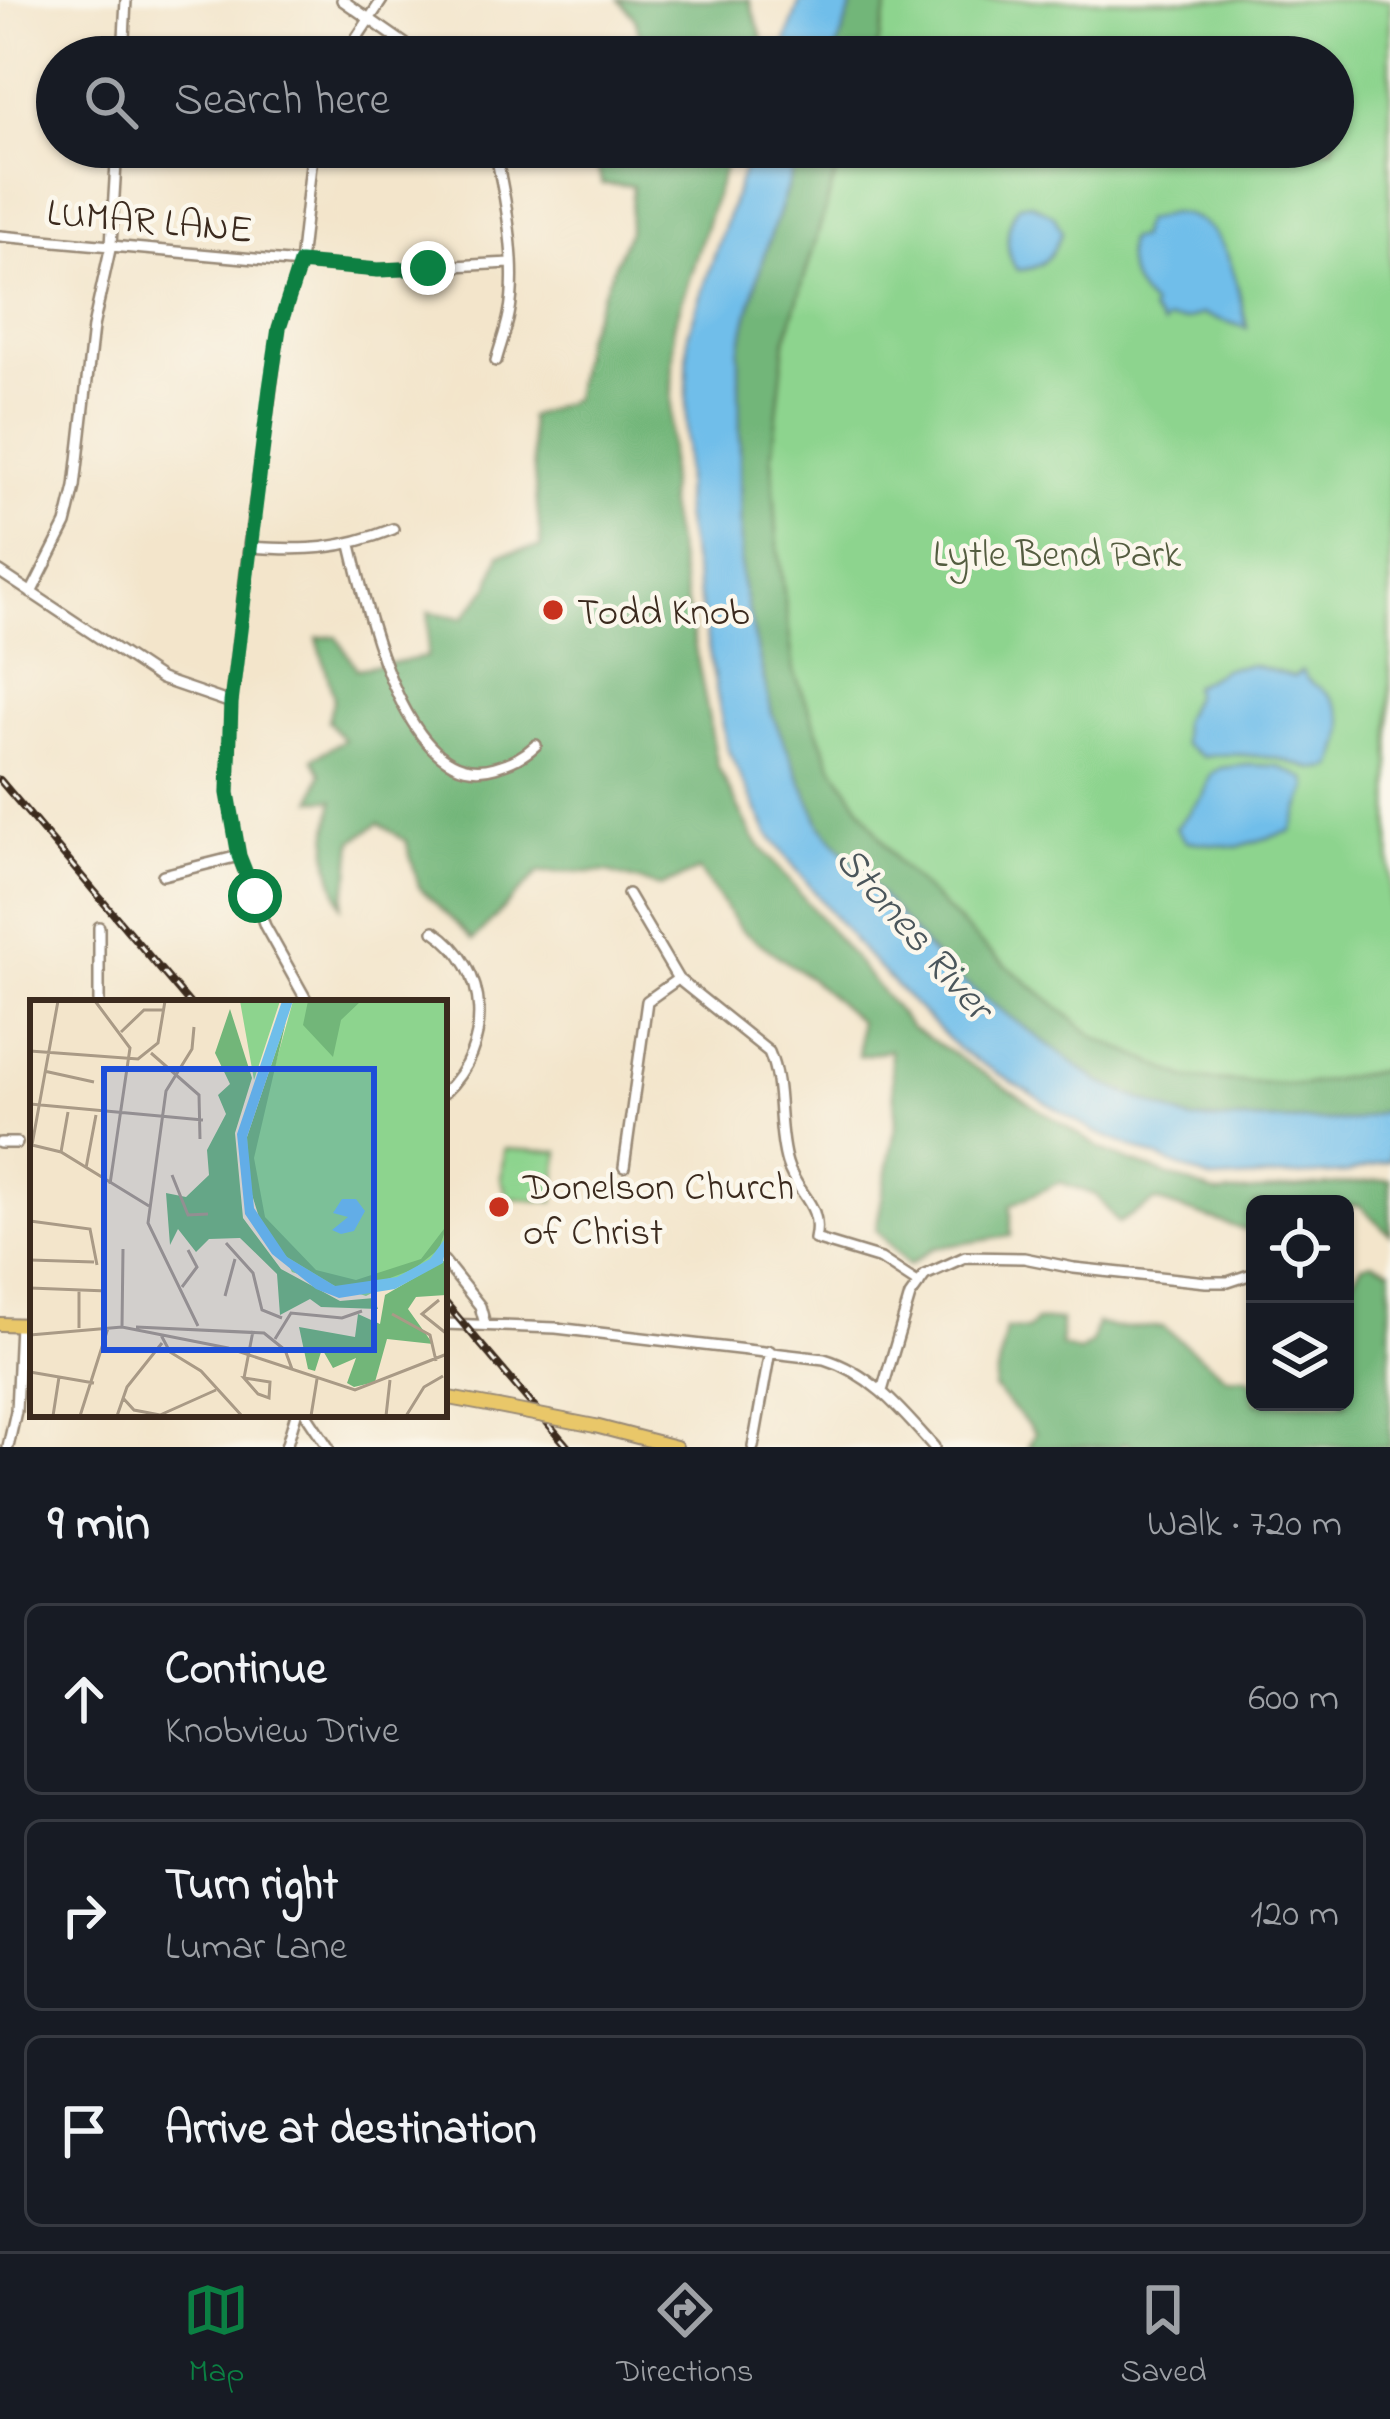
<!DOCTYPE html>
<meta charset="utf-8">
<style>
:root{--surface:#171b24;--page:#20242c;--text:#f1f3f6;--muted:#9ea1a6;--line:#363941;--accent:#0b8043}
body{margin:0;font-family:"Indie Flower",sans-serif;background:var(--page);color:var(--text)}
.controls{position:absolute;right:36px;bottom:36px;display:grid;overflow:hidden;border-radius:18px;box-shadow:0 3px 9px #0004}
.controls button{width:108px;height:108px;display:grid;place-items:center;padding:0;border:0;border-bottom:3px solid var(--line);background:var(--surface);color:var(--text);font:60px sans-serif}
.stop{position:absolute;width:36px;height:36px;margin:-27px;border:9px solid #0b8043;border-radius:50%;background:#fff}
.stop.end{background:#0b8043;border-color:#fff;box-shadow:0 3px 12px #0008}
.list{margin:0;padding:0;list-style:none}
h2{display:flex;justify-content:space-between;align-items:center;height:156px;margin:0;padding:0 48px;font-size:51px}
h2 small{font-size:39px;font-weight:400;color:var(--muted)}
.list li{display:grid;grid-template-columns:78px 1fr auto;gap:36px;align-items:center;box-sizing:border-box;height:192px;margin:0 24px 24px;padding:0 24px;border:3px solid var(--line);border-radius:18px}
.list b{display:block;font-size:45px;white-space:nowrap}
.list p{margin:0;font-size:39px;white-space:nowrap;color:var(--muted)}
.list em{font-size:39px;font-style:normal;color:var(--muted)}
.icon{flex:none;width:66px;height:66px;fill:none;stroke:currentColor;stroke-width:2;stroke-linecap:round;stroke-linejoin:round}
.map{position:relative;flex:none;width:1390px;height:1447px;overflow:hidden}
.search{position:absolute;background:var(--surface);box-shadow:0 3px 9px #0004;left:36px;right:36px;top:36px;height:132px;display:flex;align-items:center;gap:30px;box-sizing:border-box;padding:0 42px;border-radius:66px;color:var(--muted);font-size:45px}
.sheet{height:804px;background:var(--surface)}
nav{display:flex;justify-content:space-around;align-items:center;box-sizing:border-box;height:168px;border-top:3px solid var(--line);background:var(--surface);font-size:33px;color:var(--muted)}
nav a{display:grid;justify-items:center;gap:6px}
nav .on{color:var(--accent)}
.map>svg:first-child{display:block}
.green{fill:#8dd48e;stroke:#647f56;stroke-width:3}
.forest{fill:#72b679;stroke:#56704c;stroke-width:3}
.water{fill:#6fbeea;stroke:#557484;stroke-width:3}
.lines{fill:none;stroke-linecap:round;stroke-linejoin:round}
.minor-casing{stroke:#978874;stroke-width:14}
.major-casing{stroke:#978874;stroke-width:16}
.minor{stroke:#fff;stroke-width:9}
.major{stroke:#e9c769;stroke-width:12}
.rail-casing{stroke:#3b2a1e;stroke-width:8}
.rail{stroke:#fbf7ec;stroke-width:3;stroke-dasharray:9;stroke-linecap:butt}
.major-bridge-casing{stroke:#978874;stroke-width:16;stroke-linecap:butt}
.major-bridge{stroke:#e9c769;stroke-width:12}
.route{stroke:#0b8043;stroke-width:15}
.poi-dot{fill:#c8321e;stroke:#fbf7ec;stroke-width:4.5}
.labels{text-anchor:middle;stroke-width:9;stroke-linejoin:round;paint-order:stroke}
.street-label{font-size:39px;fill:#3b2a1e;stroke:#fbf7ec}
.park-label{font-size:39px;fill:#545d40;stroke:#fbf7ec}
.poi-label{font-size:39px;fill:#3b2a1e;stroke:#fbf7ec;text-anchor:start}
.water-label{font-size:42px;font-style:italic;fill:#4b565b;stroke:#fbf7ec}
.inset-road{fill:none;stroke:#a99a86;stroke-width:3}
.view{fill:#1d4ed8;fill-opacity:0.15;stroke:#1d4ed8;stroke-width:6}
.inset-edge{fill:none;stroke:#3b2a1e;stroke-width:6}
</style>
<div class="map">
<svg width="1390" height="1447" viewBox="0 0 1390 1447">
<rect width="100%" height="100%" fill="#fbf7ec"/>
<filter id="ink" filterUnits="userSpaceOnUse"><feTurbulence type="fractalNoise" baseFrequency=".00833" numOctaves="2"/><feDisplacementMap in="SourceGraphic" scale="24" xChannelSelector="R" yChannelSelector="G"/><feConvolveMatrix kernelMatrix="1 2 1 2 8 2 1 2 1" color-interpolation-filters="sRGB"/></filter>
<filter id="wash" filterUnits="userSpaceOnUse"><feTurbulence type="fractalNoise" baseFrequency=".004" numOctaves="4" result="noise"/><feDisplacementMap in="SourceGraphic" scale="48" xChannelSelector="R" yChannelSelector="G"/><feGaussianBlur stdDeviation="2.7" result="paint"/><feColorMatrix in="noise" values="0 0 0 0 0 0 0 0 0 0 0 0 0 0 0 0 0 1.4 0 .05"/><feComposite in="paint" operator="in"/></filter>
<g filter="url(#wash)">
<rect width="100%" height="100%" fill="#f3e5cb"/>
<path class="green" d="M854 0H1390V1155L970 1046 721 554 801 147H1333V57H834Z
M504 1149 559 1152 554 1202 508 1198 501 1178Z"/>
<path class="forest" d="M619 0H749L764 43 759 57H646L635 18Z
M854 0H889L875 57H834Z
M592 147H731L674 326 668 506 718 767 753 837 911 1027 1108 1153 1218 1194 1390 1180V1234L1359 1205 1345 1207V1204H1255V1230L1251 1232 1156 1201 1118 1223 1096 1195 1060 1182 1011 1205V1236L934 1248 909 1265 876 1230 896 1124 890 1050 859 1056V1021L811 979 741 930 699 870 660 887 608 872H539L473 940 419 887 406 841 379 823 353 841 350 874 342 905C325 863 325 845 334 800H313L321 773 313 758 344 740 328 721 334 698 317 638 336 636 357 669 427 657 429 612 463 618 489 587 500 554 541 547 529 417 573 399 583 339 629 231 633 186 602 184Z
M801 147H844L785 342 772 459 778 546 794 671 831 763 898 863 985 948 1095 1037 1188 1079 1302 1085 1390 1069V1109L1353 1121 1190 1120 1099 1082 945 969 821 826 772 714 741 578 739 351 762 261Z
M1372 1262 1390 1269V1447H1134L1125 1443 1118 1447H1028L1035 1433 994 1388 1006 1329 1027 1330 1036 1321 1061 1320V1346L1079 1352 1092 1343 1097 1323 1115 1328 1163 1327 1227 1377H1246L1255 1384V1402H1345V1292L1362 1265Z"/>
<path class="water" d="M800 0H854L834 57H781Z
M751 147H801L762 261 739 351 741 578 772 714 821 826 945 969 1099 1082 1190 1120 1353 1121 1390 1109V1161L1347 1173 1212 1180 1093 1131 958 1049 864 953 769 835 727 748 684 515 688 334Z
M1031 203 1054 216 1062 232C1052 255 1044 270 1017 270 1003 251 1006 223 1019 205Z
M1170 213C1230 214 1237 286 1247 328L1202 314 1186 320H1167L1163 325 1151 312 1152 306C1133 288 1122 265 1128 239L1138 238 1144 221Z
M1252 665 1294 677 1302 671C1309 687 1320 684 1330 696 1352 722 1343 739 1333 767 1311 774 1295 761 1274 758 1249 755 1228 752 1203 757L1183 744 1181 723 1194 694 1192 687 1226 668Z
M1248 765 1277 766 1306 779 1308 787 1291 831 1237 847 1186 841 1176 828 1203 796 1211 774 1221 768Z"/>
</g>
<g filter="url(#ink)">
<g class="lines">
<g class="minor-casing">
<path id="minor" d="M342 0 424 57
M123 57 126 0
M344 57 382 0
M494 147C505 194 519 268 509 315 506 331 500 346 496 361
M0 236 378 270 510 263
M351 545C366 607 406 794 495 767 512 762 523 757 536 745
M249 547C305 551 340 550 393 529
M0 572 161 679 231 703
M31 593 66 524 75 487 93 327 111 245 117 147
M163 875 239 856
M628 894 678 979 769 1052C784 1087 776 1127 787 1163 796 1194 823 1204 815 1239L881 1259 919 1284
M99 927V1003
M434 931C491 969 493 1047 444 1093
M308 1003 265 926 239 856 228 793 231 703 249 547 279 328 300 263 313 147
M0 1143H17
M624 1167 647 1001 678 979
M444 1261 480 1306 485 1324
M444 1324 556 1328 824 1359C871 1373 902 1411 934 1447
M882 1391 910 1296 925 1275 965 1257 1024 1258 1074 1268 1206 1282H1228L1255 1273
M306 1414 328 1447
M8 1447 16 1411 20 1324
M286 1447 296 1414
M753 1447 770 1351"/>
</g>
<g class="major-casing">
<path id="major" d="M0 1324 33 1325
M444 1397 498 1407
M595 1426 676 1447"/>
</g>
<use href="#minor" class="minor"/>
<use href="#major" class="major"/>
<g class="rail-casing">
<path id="rail" d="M0 780 189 1003
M444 1301 568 1447"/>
</g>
<use href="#rail" class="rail"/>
<g class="major-bridge-casing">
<path id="major-bridge" d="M498 1407 595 1426"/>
</g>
<use href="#major-bridge" class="major-bridge"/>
</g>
</g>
<g class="lines" filter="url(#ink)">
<path class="route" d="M255 896 239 856 228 793 231 703 270 388 279 328 300 263 378 270 428 268"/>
</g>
<g class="poi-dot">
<circle cx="553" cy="610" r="12"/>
<circle cx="499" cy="1207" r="12"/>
</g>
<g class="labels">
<g class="street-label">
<text transform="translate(150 219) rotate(5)" y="14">LUMAR LANE</text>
</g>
<g class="park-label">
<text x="1057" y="566">Lytle Bend Park</text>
</g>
<g class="poi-label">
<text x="577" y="624">Todd Knob</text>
<text x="523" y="1199">Donelson Church<tspan x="523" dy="45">of Christ</tspan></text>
</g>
<g class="water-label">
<text transform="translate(916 931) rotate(49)" y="15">Stones River</text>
</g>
</g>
<g transform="translate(30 1000)">
<rect width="417" height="417" fill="#f3e5cb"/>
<path d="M210 1H250L224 80ZM263 1H417V255L336 296 262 272 214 177Z" fill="#8dd48e"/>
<path d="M278 1H331L311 20 303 57 273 25ZM200 9 222 78 205 133 213 218 251 269 310 301 344 298 348 309 291 307 280 299 250 315 247 274 210 238 179 239 166 252 148 229 140 245 136 193 156 197 179 175 177 150 196 114 188 95 200 84 185 53ZM256 21 224 158 235 217 286 270 326 280 391 259 417 225 409 249 384 269 336 287 305 286 257 257 233 230 218 182 217 137ZM417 259 416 295 386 297 378 309 403 344 357 339 345 382 324 387 317 383 326 358 303 368 292 349 285 371 278 369 269 327 325 337 328 314 350 324 355 295Z" fill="#72b679"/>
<path d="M252 1H263L217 137 224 208 257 257 305 286 367 277 400 259 417 236 413 263 365 289 309 298 286 289 242 254 215 214 207 134ZM312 199H326L335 211 324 231 311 234 302 230 318 217 303 213Z" fill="#6fbeea"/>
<path class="inset-road" d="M65 1 100 48 80 184M164 27 162 49 136 91 118 223 168 326M91 32 114 10H134M0 51 108 59 128 43 135 1M121 53 169 95 170 139M14 71 64 82M0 104 173 120M2 145 31 152 119 206M31 152 38 112M0 156 28 1M56 168 66 115M142 175 158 215 178 214M0 221 60 229 67 265M196 243 223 273 232 310 252 318M0 260 64 262M152 287 167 267 158 250M0 288 77 291M49 290V328M195 296 205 259M409 300 392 314 417 334M362 314 400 335 406 361M92 327 93 249M106 327 234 333 255 350 262 369M0 335 92 327 198 348 325 390 417 354M131 335 140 352 171 371 212 416M245 339 261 313 312 318 332 311M0 372 64 383M214 378 240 382 239 398 228 394ZM214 378 223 331M93 398 104 410 130 415 186 390M23 416 29 377M50 416 78 328M87 416 97 387 132 343M281 416 287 379M356 416 360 380M376 416 394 387 413 376"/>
<path class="view" d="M74 69H344V350H74Z"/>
<rect width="417" height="417" class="inset-edge"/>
</g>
</svg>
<div class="controls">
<button><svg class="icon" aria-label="locate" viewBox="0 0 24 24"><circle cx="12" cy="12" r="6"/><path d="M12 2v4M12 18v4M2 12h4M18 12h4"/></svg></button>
<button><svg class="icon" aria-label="layers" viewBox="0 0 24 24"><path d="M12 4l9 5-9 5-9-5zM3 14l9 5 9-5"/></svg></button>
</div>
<div class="stop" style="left:255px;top:896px"></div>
<div class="stop end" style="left:428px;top:268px"></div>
<div class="search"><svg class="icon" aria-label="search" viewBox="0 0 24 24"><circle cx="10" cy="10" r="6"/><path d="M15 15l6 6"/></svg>Search here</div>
</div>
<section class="sheet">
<h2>9 min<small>Walk · 720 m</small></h2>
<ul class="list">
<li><svg class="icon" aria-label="ahead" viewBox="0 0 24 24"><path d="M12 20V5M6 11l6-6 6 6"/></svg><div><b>Continue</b><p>Knobview Drive</p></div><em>600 m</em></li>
<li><svg class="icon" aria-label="right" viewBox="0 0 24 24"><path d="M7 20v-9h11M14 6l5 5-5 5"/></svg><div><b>Turn right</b><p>Lumar Lane</p></div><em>120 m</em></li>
<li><svg class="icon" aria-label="arrive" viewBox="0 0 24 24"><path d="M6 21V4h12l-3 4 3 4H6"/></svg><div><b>Arrive at destination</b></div></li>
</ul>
</section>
<nav>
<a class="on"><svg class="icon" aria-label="map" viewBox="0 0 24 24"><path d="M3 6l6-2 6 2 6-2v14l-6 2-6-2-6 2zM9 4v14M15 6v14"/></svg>Map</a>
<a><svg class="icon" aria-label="directions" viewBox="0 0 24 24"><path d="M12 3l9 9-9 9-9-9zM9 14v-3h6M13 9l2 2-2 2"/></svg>Directions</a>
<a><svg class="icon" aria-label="saved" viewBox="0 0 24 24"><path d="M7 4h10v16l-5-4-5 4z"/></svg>Saved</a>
</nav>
